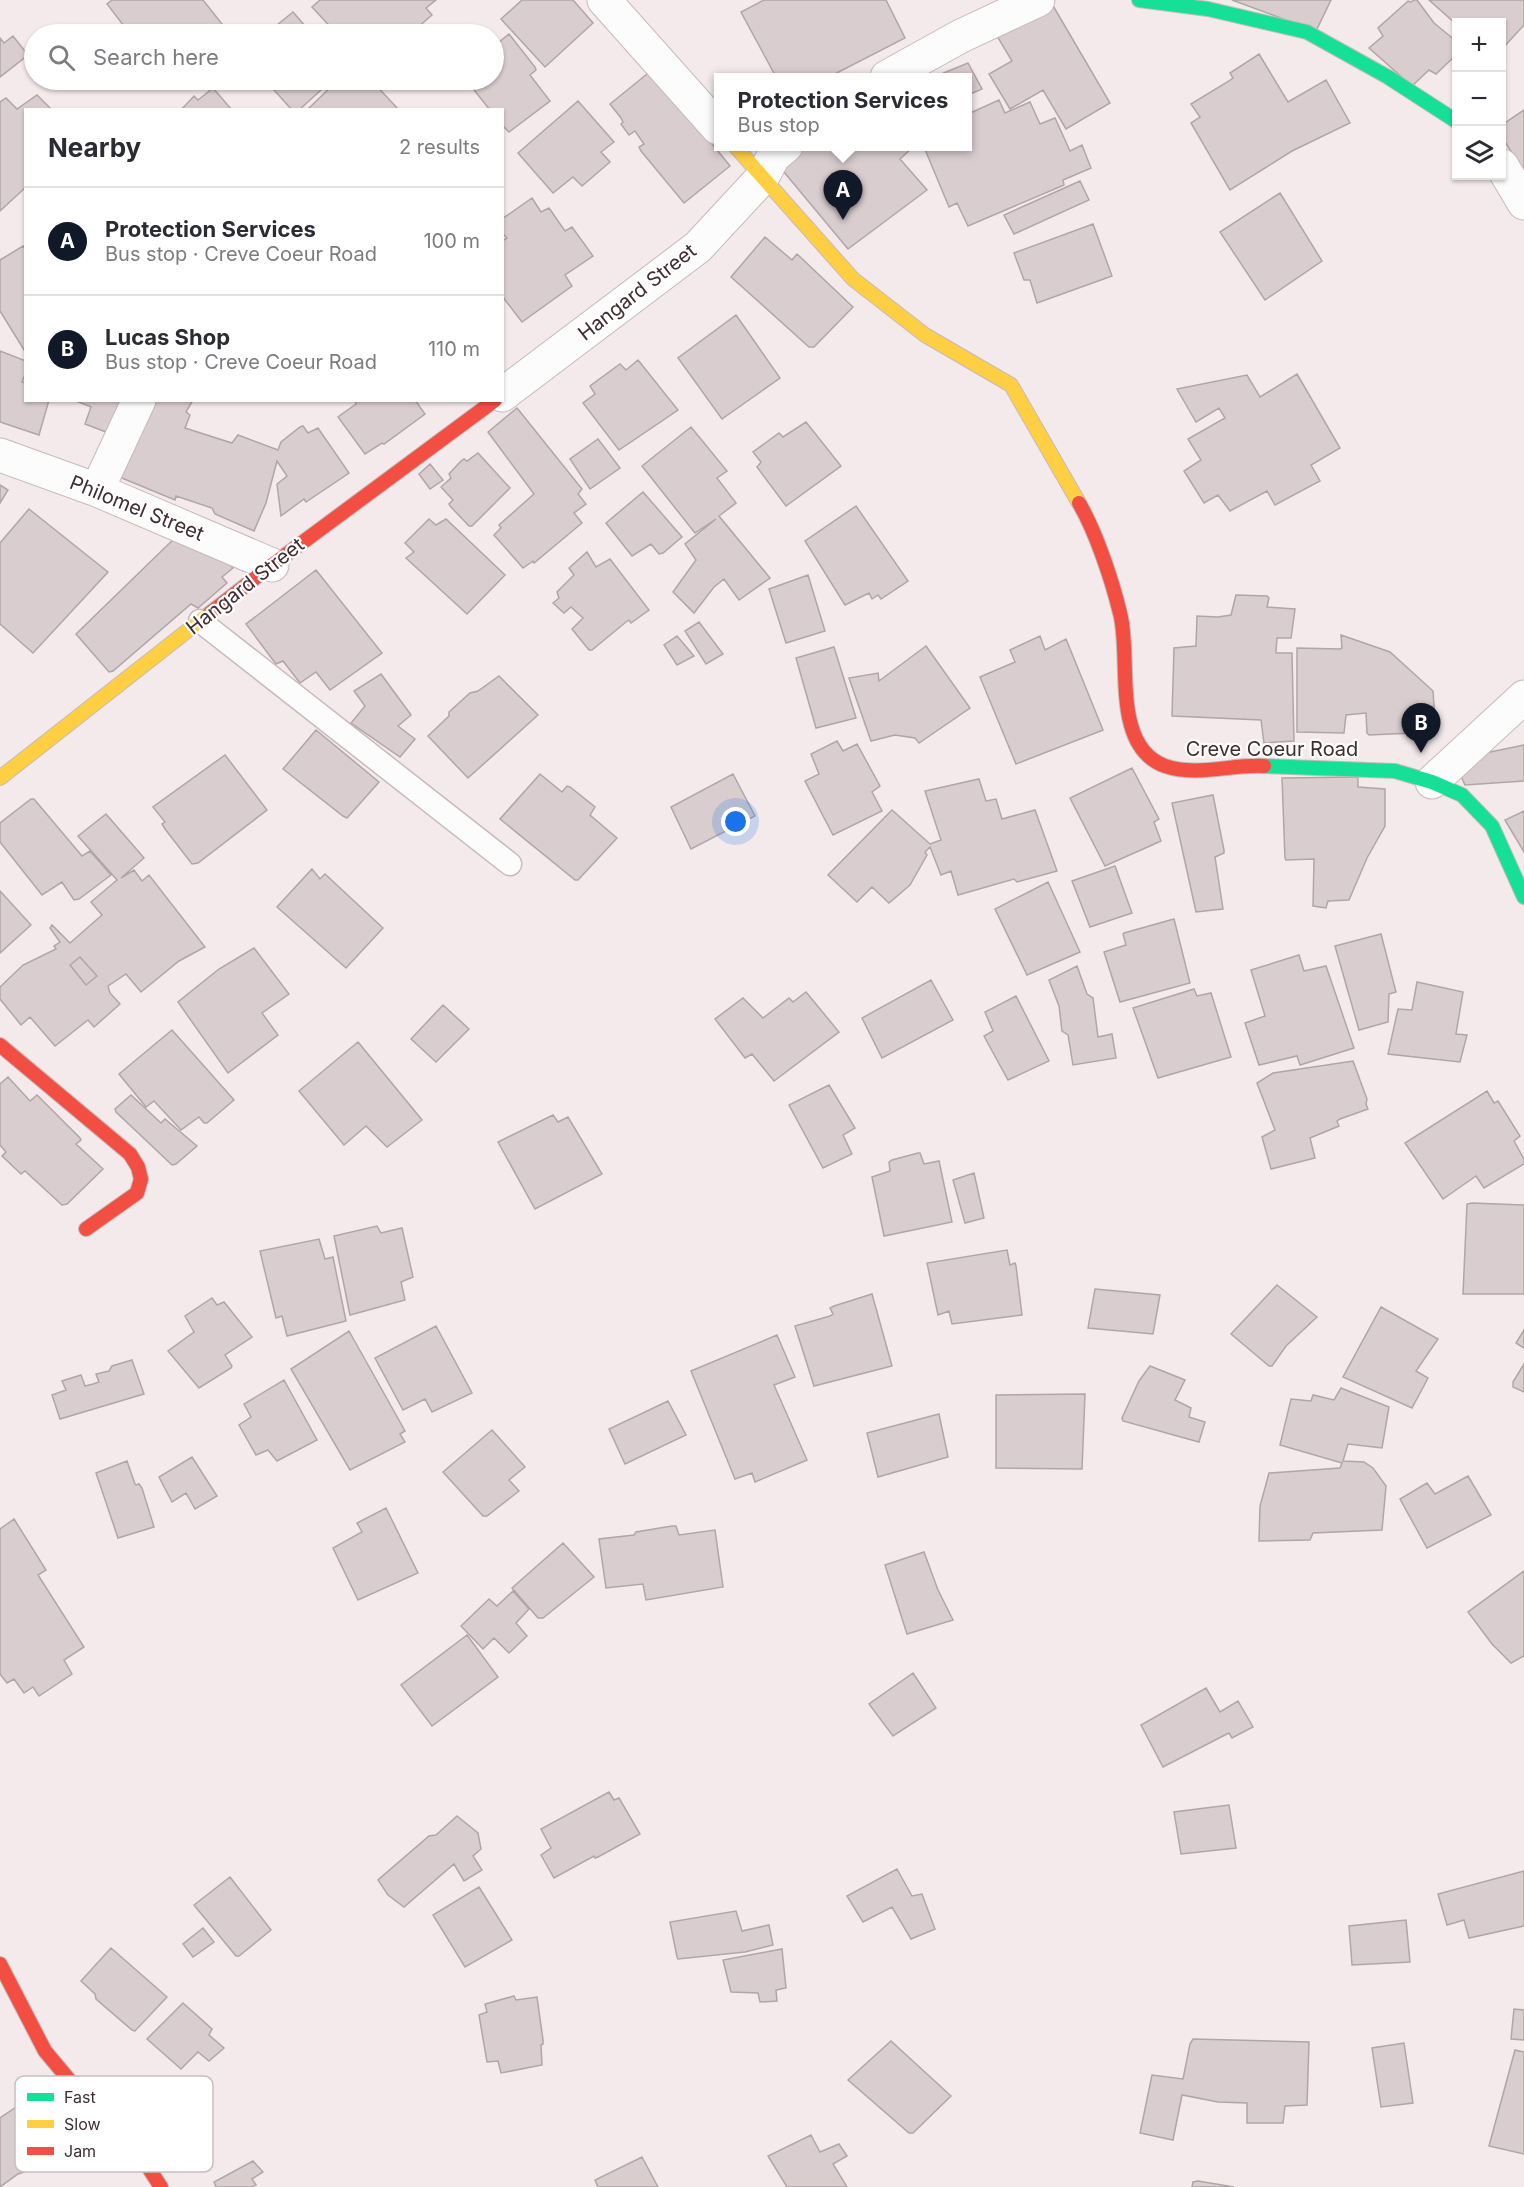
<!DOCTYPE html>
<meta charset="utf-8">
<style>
:root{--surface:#fff;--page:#f2f2f3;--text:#2b2b33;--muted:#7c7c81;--line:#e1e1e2;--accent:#111827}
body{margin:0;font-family:Inter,sans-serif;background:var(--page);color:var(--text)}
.controls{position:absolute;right:18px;top:18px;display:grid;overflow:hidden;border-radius:0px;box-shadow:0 2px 4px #0004}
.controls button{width:54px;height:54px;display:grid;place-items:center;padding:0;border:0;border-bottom:2px solid var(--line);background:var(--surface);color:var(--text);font:30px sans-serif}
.you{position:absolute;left:736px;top:822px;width:21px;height:21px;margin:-15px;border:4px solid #fff;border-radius:50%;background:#1a73e8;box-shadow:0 0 0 9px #1a73e833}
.badge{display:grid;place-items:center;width:39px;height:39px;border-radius:50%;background:var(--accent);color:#fff;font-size:20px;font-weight:700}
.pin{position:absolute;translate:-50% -50px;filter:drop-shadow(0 2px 3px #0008)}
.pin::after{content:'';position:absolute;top:32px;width:21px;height:18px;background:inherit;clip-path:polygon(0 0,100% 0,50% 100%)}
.popup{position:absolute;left:714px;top:73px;width:258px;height:78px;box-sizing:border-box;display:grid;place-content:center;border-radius:0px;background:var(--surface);filter:drop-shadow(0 2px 4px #0005);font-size:20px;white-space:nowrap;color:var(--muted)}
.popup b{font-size:22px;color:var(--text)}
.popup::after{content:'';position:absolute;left:50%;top:100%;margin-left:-12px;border:12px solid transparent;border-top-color:var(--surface)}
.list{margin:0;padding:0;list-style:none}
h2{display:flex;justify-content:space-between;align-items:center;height:78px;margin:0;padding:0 24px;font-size:26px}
h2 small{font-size:20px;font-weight:400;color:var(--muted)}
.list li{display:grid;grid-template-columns:39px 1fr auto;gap:18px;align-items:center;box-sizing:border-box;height:108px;padding:0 24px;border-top:2px solid var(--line)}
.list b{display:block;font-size:22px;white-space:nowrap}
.list p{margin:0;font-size:20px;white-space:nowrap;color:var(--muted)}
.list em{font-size:20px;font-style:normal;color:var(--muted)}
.icon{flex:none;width:33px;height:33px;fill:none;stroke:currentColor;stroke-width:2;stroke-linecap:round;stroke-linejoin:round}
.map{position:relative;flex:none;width:1524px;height:2187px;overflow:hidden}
.search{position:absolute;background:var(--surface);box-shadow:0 2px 4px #0004;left:24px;top:24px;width:480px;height:66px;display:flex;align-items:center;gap:15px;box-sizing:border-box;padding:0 21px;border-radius:33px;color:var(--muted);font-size:22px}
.panel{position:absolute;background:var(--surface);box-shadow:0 2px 4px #0004;left:24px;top:108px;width:480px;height:294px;border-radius:0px}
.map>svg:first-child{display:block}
.building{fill:#dacdcf;stroke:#b1a5a7;stroke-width:1.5;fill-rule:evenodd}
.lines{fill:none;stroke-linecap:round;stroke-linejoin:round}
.lane-casing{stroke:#c6babc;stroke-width:25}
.street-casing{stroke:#c6babc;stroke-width:35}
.fast-casing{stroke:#c6babc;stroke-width:16}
.slow-casing{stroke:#c6babc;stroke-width:16}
.jam-casing{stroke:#c6babc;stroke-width:16}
.lane{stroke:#fdfcfc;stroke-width:22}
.street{stroke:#fdfcfc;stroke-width:33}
.fast{stroke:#16e098;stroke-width:14}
.slow{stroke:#ffcf43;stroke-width:14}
.jam{stroke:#f24e42;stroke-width:14}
.labels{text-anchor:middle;stroke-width:4.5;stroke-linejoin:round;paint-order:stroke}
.street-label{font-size:20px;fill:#3f2d30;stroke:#fff}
.key{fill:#fff;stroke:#c5c0c1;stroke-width:1.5}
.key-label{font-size:16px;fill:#3f2d30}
</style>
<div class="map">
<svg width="1524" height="2187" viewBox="0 0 1524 2187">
<rect width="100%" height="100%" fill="#f4eaec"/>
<path class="building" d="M112 0H203L226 29 219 34H130L107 4Z
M320 0H436L426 8 432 15 410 34H337L312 7Z
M522 0H573L593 23 545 67 501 19Z
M764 0H886L905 38 829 77H776L741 12Z
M1232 0H1331L1316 31Z
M1414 0H1417L1434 23 1456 41V55L1436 74 1429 70 1412 86 1369 48 1383 36 1378 28 1408 1 1411 2Z
M1429 0H1524V25L1502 49V22H1456V24Z
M1052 4 1110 103 1066 129 1043 90 1010 109 989 74 1012 61 997 36Z
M293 12 312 34H266Z
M509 34 535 67 536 70 530 75 550 101 509 132 502 125V110H490L466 80H494V46Z
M13 36 28 55 0 77V38L4 43Z
M1259 54 1288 102 1326 80 1350 123 1292 151 1230 190 1191 123 1200 117 1191 104 1229 81 1233 78 1230 73Z
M968 63 982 89 968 95V77H934Z
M652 70 730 166 684 203 641 151 639 147 644 144 635 131 629 135 621 124 623 122 621 118 610 104Z
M265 80H332L299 110H292Z
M338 80H344L348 83 352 80H371L399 110H307Z
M213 88 232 110H181L194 96 198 100Z
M37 95 52 110H26V187L0 211V102L6 98 17 109Z
M999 100 1005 113 1030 102 1040 124 1055 118 1070 151 1082 145 1091 168 1063 180 1064 185 968 226 957 203 949 207 924 147 968 146V114Z
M578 101 614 142 601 152 610 162 582 186 573 177 553 193 518 153Z
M1524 110V172L1502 137V125Z
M791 146H914L900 159 927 190 848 249 774 160Z
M1080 181 1089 200 1014 234 1004 215Z
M1280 193 1322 261 1265 300 1220 232Z
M532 198 541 212 549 208 565 231 572 227 593 256 565 275 572 286 522 322 502 296V241L507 238 502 233V219Z
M1093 224 1112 276 1037 303 1030 280H1024L1014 253Z
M765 237 792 260 797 254 853 307 814 347H809L731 277Z
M23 246 26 249V353L0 311V260Z
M736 315 780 378 722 419 678 358Z
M0 351 26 361V372L22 382 26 383V400H49L39 435 0 422Z
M638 360 678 410 619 450 583 403 595 394 590 386 620 364 626 370Z
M1297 374 1340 448 1311 465 1320 481 1275 505 1267 491 1230 511 1218 495 1204 503 1184 471 1201 460 1188 439 1225 418 1219 408 1196 422 1177 389 1247 375 1260 397Z
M74 400H135L119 437 85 424 91 407Z
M147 400H193L186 412 190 415 185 428 232 443 238 435 278 450 281 442 300 427 303 426 308 433 318 428 349 473 306 502 304 499 281 516 277 484 287 476 277 461 266 503 254 531 215 514 212 508 176 496 175 500 117 476Z
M355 400H415L425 414 384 444 382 443 365 454 338 417 356 404Z
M517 408 582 489 578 494 586 504 574 513 582 523 534 563 533 561 523 568 494 535 501 528 499 525 500 524 534 494 488 432Z
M806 422 841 466 786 506 757 467 761 462 753 452 779 433 783 437Z
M691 427 727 471 717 478 736 503 719 516 770 578 739 600 724 579 714 587 694 613 673 592 696 560 685 544 716 519 695 533 642 466Z
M598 439 620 468 590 489 570 459Z
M478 453 510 488 472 526H469L450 506 449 504 453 500 441 487 451 478 449 474 461 461 464 459 467 461Z
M430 464 443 480 430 489 419 474Z
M0 485 8 490 0 503Z
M643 492 682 537 663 553 659 554 651 544 632 556 606 523Z
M856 506 908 581 881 599 878 595 872 599 869 593 845 605 805 541Z
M29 509 108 572 33 653 0 624V543Z
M429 519 436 525 446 519 505 575 467 614 406 558 414 552 405 543Z
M181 532 204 536 233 568 222 577 227 583 198 608 191 604 113 671 109 672 76 634Z
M587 552 596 567 610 559 649 610 631 623 629 620 626 622 592 650H589L572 629 583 618 571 607 564 613 553 603 559 598 557 592 574 575 569 568Z
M316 570 382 653 330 690 316 672 300 683 283 661 276 664 246 624Z
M808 575 825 631 786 643 769 589Z
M1236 595 1267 596 1269 598 1267 607 1295 609 1291 638H1277L1276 651V653H1292L1294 741 1264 743 1261 720 1172 716 1174 648 1196 646 1197 616 1218 617 1231 615Z
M699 622 723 654 706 664 685 631Z
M1341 635 1390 652 1433 691 1436 732 1369 735 1367 733 1366 713 1346 715 1344 733 1297 732V648L1340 649 1342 648Z
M677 636 694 656 677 665 664 645Z
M1040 636 1045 650 1066 639 1103 730 1016 764 980 677 1015 662 1010 650Z
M926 646 970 708 919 743 915 738 895 735 871 741 849 678 878 673 879 681Z
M834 647 856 718 816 728 796 658Z
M381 674 411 715 398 726 415 739 400 757 351 723 365 706 354 691Z
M499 676 538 715 468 778 428 736 449 716V712L470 693 478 691Z
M316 730 379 782 347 818 343 816 283 769Z
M837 741 843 751 857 744 880 786 872 792 882 811 833 835 805 781 819 774 811 754Z
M1524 745V781L1465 785 1455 763 1466 757Z
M225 755 267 810 198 863 192 864 165 829 162 824 165 822 153 807Z
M1132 768 1159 819 1154 822 1161 841 1105 866 1070 798Z
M540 774 562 792 567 786 570 787 595 807 590 815 617 838 578 880H575L500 819Z
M733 774 755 816 691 849 671 807Z
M1358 777V787L1385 789V826L1367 858 1349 900 1328 901 1326 908 1313 906 1314 859 1286 860 1285 858 1282 778Z
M979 779 986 801 996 799 1002 819 1035 810 1057 871 1017 882 1014 879 958 895 951 871 941 875 930 847 925 852 927 855 910 885 889 903 872 887 857 902 828 875 892 810 930 844 941 840 925 791Z
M1213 795 1224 850V853L1215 857 1223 909 1196 912 1172 803Z
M31 799H34L82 856 90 851 111 875 79 899 74 900 62 882 42 895 0 842V823Z
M1524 811V852L1505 820Z
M106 814 144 858 121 878 134 870 142 881 149 875 205 947 179 961 141 992 126 974 108 986 110 993 120 1004 94 1027 88 1020 55 1046 30 1017 21 1025 0 999V987L23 965 56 949 54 946 60 942 50 928 52 925 70 943 102 915 91 902 117 880 78 836ZM80 957 97 976 86 985 70 965Z
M1115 866 1132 913 1090 927 1072 881Z
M312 869 320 879 325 874 383 928 346 968 277 907Z
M1048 882 1080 952 1027 975 995 909Z
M0 891 31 925 0 953Z
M1174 919 1190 983 1120 1002 1104 952 1126 945 1123 934 1124 933Z
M1381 934 1396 992 1389 994 1388 1022 1359 1030 1335 946Z
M254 948 289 994 262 1013 278 1035 228 1073 178 1002 219 969Z
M1299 955 1304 971 1326 966 1354 1048 1300 1065 1297 1056 1259 1065 1245 1023 1265 1016 1251 970Z
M80 957 97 976 86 985 70 965Z
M1077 966 1087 994 1093 998 1098 1037 1112 1034 1116 1058 1073 1065 1068 1035 1062 1031 1059 1006 1049 980Z
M931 980 953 1020 882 1058 862 1018Z
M1417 982 1463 992 1456 1034 1467 1035 1460 1062 1388 1054 1398 1009 1412 1010Z
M1194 989 1197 996 1211 993 1231 1057 1158 1078 1133 1008Z
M806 992 839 1032 774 1081 752 1054 745 1058 715 1019 743 998 763 1018 789 998 793 1002Z
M1016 996 1049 1061 1008 1080 984 1036 993 1031 985 1012Z
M443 1005 469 1029 436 1062 411 1039Z
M172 1030 234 1100 207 1123H204L199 1117 181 1130 154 1101 146 1107 119 1074Z
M358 1042 422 1120 387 1147 366 1126 344 1145 299 1091Z
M1353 1061 1367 1099 1366 1104 1368 1109 1340 1119 1337 1121 1339 1126 1310 1138 1315 1158 1271 1169 1262 1137 1275 1130 1257 1083 1273 1073Z
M8 1077 30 1101 37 1095 80 1138 81 1140 76 1144 103 1169 67 1204 62 1205 25 1171 21 1174 2 1156 6 1152 0 1145V1084Z
M829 1085 855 1128 843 1135 852 1154 823 1168 789 1105Z
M1487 1091 1494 1103 1498 1101 1520 1136 1514 1141 1524 1159V1164L1484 1188 1476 1176 1443 1199 1405 1143Z
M131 1095 161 1123 165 1119 197 1146 176 1164 172 1165 116 1112 115 1109Z
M553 1115 558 1122 568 1117 602 1174 535 1209 498 1142Z
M918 1153H920L924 1164 939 1161 952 1222 884 1236 872 1177 890 1171 889 1162 892 1160Z
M974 1173 984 1218 965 1223 953 1180Z
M1472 1203 1524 1205V1294H1463L1467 1204Z
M377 1226 381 1233 402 1228 413 1277 401 1282 405 1300 350 1315 334 1236Z
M319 1239 325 1259 333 1257 346 1321 287 1336 282 1316 276 1318 260 1251Z
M1007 1250 1010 1265 1015 1263 1016 1266 1022 1315 952 1324 949 1311 938 1315 927 1263Z
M1277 1285 1317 1317 1286 1346 1272 1366H1269L1231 1334Z
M1095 1289 1160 1295 1153 1334 1088 1328Z
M872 1294 892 1366 814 1386 795 1326 830 1316 833 1314 830 1308 834 1306Z
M212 1298 217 1305 224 1302 252 1337 225 1355 232 1366 231 1368 199 1388 168 1351 194 1332 185 1316Z
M1381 1307 1438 1339 1416 1371 1428 1378 1412 1408 1343 1377Z
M436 1326 472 1393 432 1412 425 1399 403 1410 375 1358Z
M1524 1330V1348L1516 1343Z
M349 1331 405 1431 400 1434 405 1442 350 1470 291 1369Z
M777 1335 795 1377 774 1385 807 1460 755 1482 752 1473 735 1479 691 1371Z
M132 1360 144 1394 60 1419 52 1395 66 1390 62 1381 81 1375 85 1386 93 1384 99 1382 96 1374 109 1371 112 1366Z
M1524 1364V1392L1513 1387V1382Z
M1150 1366 1185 1380 1175 1400 1191 1408 1189 1417 1205 1422 1199 1442 1123 1421 1122 1418 1139 1381Z
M284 1380 317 1440 277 1461 268 1450 256 1455 239 1425 251 1417 244 1404Z
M1341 1388 1389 1407 1382 1448 1348 1444 1343 1461 1364 1462 1373 1468 1386 1486 1382 1530 1313 1533 1310 1540 1259 1541 1260 1506 1269 1473 1340 1468 1342 1463 1280 1445 1291 1399 1311 1401 1313 1395 1334 1400Z
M1085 1394 1082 1469 996 1468V1395Z
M668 1401 686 1435 625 1464 609 1429Z
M939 1414 948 1457 878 1477 867 1433Z
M492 1430 525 1467 509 1480 519 1491 487 1516H483L443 1472Z
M192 1457 217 1496 195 1509 186 1493 172 1502 159 1477Z
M127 1461 135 1484 136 1485 139 1484 142 1488 154 1527 118 1538 96 1473Z
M1468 1476 1491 1515 1427 1548 1400 1499 1427 1483 1435 1494Z
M386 1508 418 1573 358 1600 333 1548 362 1532 357 1523Z
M14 1519 46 1570 38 1575 84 1647 64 1660 72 1674 39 1696 33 1687 24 1693 14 1679 7 1683 0 1674V1529Z
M672 1526H676L679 1535 715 1530 723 1587 646 1600 643 1584 606 1588 599 1539 634 1535 636 1532Z
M563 1543 594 1577 543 1618H538L512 1588Z
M924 1552 938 1590 953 1620 907 1634 885 1565Z
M1524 1571V1656L1511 1663 1492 1644 1468 1612Z
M513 1591 529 1609 516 1623 527 1636 509 1653 494 1638 483 1649 461 1626 489 1599 497 1606Z
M467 1635 498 1677 432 1726 401 1685Z
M913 1673 936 1708 893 1736 869 1704Z
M1206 1688 1220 1712 1238 1701 1253 1727 1232 1738 1229 1733 1225 1735 1163 1767 1141 1725Z
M609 1792 614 1800 619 1798 640 1834 598 1857 595 1858 594 1856 554 1878 541 1855 551 1848 541 1829Z
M1229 1805 1236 1848 1181 1854 1174 1812Z
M457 1816 478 1833 481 1849 473 1856 482 1870 464 1881 454 1864 404 1907 388 1895 378 1880 429 1836 436 1835Z
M897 1869 912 1896 922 1894 935 1929 911 1939 892 1907 863 1922 847 1896Z
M1524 1871V1926L1469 1938 1464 1920 1447 1925 1438 1894Z
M230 1877 271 1930 239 1956H236L194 1905Z
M479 1887 512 1940 465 1967 433 1915Z
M736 1911 742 1931 769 1925 773 1945 745 1952 678 1959 677 1957 670 1922Z
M1406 1920 1410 1962 1352 1965 1349 1926Z
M203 1928 214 1942 193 1957 183 1944Z
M111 1948 167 1997 135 2031 132 2030 96 1999 95 1994 81 1981Z
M782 1949 786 1988 776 1990 777 2001 760 2002 758 1993 731 1992 723 1960Z
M514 1996 516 2000 537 1997 543 2040V2044L541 2045 542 2065 501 2073 498 2061 487 2062 479 2015 487 2012 485 2004Z
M183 2003 212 2029 209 2035 224 2048 209 2061 198 2052 181 2069 147 2039Z
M1514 2009 1524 2010V2040L1511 2039Z
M1193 2039 1309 2042 1307 2105 1285 2106 1283 2123H1247V2103L1218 2102 1182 2095 1173 2140 1140 2133 1152 2075 1183 2079 1190 2044Z
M891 2041 951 2096 913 2133H909L848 2080Z
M1404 2043 1413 2103 1381 2107 1372 2048Z
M1515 2050 1524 2052V2154L1489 2146Z
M31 2097 65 2145 27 2171 18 2174 0 2187V2118Z
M811 2135 820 2152 839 2144 847 2156 833 2164 847 2187H787L768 2156Z
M642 2157 658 2187H598L595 2180Z
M253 2161 263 2172 252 2179 256 2185 252 2187H216L214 2182Z
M1198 2181 1234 2187H1192L1193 2182Z"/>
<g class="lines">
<g class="lane-casing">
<path id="lane" d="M200 621 510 864"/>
</g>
<g class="street-casing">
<path id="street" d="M604 0 718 128
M887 77 961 36 1038 0
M1502 166 1524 203
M502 395 698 247 762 178 773 157 786 146
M0 455 97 490 272 565
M97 490 139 400
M1432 782 1524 697"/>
</g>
<g class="fast-casing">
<path id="fast" d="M1139 0 1208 9 1307 32 1388 77 1456 121
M1264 766 1395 771 1432 782 1462 795 1492 826 1524 897"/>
</g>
<g class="slow-casing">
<path id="slow" d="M735 146 853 279 925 335 1011 385 1079 503
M0 778 210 613"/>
</g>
<g class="jam-casing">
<path id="jam" d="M1079 503C1096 532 1112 580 1120 613 1132 657 1110 746 1165 766 1197 777 1232 764 1264 766
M210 613 272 565 495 400
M0 1045 130 1154 138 1167 141 1179 137 1193 86 1229
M0 1964 45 2051 86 2100 130 2139 161 2187"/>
</g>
<use href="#lane" class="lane"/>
<use href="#street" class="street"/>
<use href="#fast" class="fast"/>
<use href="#slow" class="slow"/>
<use href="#jam" class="jam"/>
</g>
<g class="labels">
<g class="street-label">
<text transform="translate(637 292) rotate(-38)" y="7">Hangard Street</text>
<text transform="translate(137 508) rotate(22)" y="7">Philomel Street</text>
<text transform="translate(245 586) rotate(-38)" y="7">Hangard Street</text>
<text x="1272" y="756">Creve Coeur Road</text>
</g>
</g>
<rect x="15" y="2076" width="198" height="96" rx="9" class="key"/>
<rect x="27" y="2093" width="27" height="8" fill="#16e098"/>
<rect x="27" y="2120" width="27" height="8" fill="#ffcf43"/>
<rect x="27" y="2147" width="27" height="8" fill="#f24e42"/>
<g class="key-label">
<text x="64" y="2103">Fast</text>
<text x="64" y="2130">Slow</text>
<text x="64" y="2157">Jam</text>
</g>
</svg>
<div class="controls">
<button>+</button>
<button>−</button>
<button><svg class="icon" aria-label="layers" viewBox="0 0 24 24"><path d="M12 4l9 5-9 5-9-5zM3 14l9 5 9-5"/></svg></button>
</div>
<div class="you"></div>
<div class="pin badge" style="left:843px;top:220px">A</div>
<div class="popup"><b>Protection Services</b>Bus stop</div>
<div class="pin badge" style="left:1421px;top:753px">B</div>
<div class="search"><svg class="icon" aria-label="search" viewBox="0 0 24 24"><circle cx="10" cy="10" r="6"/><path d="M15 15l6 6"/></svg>Search here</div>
<section class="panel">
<h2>Nearby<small>2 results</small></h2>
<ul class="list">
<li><span class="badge">A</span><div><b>Protection Services</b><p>Bus stop · Creve Coeur Road</p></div><em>100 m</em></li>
<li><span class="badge">B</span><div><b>Lucas Shop</b><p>Bus stop · Creve Coeur Road</p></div><em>110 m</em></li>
</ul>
</section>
</div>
